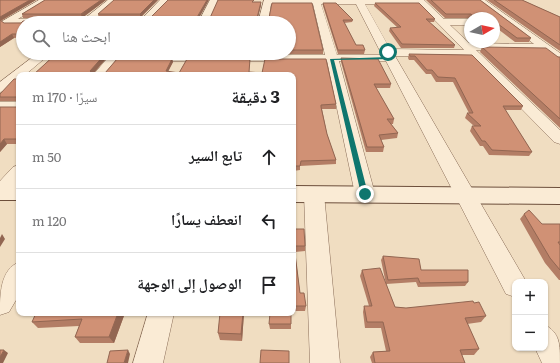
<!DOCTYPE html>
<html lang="ar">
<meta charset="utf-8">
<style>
:root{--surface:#fff;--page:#f2f2f2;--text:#202124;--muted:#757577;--line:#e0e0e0}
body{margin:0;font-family:Literata,"Noto Naskh Arabic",serif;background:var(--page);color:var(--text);direction:rtl}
.controls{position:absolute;right:12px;bottom:12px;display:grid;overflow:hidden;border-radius:8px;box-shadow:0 1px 3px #0004}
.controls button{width:36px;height:36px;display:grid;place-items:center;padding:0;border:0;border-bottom:1px solid var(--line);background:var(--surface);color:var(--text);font:20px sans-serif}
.compass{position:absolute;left:464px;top:12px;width:36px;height:36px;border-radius:50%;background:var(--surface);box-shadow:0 1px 3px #0004;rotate:81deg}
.stop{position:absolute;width:12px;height:12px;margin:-9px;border:3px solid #0f766e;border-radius:50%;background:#fff}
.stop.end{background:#0f766e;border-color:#fff;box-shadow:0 1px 4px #0008}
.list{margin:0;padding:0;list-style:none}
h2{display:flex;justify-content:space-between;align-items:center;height:52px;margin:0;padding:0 16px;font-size:17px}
h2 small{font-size:13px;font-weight:400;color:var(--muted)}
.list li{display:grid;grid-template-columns:26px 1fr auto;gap:12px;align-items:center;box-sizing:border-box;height:64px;padding:0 16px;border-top:1px solid var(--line)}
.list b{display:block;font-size:15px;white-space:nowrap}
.list em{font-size:13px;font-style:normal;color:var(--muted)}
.icon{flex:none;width:22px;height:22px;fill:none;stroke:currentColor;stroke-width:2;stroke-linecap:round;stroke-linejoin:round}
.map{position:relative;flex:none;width:560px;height:363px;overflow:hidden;direction:ltr}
.search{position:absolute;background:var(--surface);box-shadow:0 1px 3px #0004;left:16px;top:16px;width:280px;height:44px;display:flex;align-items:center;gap:10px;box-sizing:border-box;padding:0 14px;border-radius:22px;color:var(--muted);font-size:15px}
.panel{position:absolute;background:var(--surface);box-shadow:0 1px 3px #0004;left:16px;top:72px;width:280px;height:244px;border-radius:8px;direction:rtl}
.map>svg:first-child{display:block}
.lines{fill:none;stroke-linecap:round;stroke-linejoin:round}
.street-casing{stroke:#8a6d58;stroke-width:1}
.secondary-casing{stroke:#6c4e3b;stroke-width:2}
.street{fill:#faebd5;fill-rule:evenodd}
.secondary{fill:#faebd5;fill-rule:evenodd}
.wall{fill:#b37d65}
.shaded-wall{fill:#926652}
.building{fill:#d09175;stroke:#926652}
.route{fill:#0f766e}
</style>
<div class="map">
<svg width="560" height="363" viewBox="0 0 560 363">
<rect width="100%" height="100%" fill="#f0ddc1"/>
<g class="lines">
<g class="street-casing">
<path id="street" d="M39 0H49L18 19H48L51 20 52 23 6 25 1 22Z
M108 0H117L90 23H79Z
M160 0H169L148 23H138Z
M210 0H218L208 23H198Z
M264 0H424L444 19H470V25H450L469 43 534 44 476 0H485L560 53V61L556 60 544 51 476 50 560 130V144L554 142 471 57 395 56 524 278 526 282H515V297L506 294 386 61H339L375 194 372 199 365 201 358 199 355 194 327 61H117L106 75H93L112 53H124L123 55H325L313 4H271L268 23H258ZM321 4H356L382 55H337ZM365 4H419L464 50 390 49Z
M38 53H51L25 75H19V79L5 91 0 92V82Z
M0 102H19V110H0Z
M19 165V184L9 197 0 198V181L13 167Z
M314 187 321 189 324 194 340 363H310L304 194 307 189Z
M19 262V295L9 312 0 315C0 294 0 270 19 262Z
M148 313H174L163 363H133Z
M545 325C560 333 560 344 560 363H542L535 348H545Z"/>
</g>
<g class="secondary-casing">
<path id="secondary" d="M0 184H19V200H0Z
M293 186 560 188V204L293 202Z"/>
</g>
<use href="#street" class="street"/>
<use href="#secondary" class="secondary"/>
</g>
<path class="wall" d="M0 0H36L1 21 4 23 198 20 199 21V23H23V37L14 38 0 47Z
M45 0H106L82 18H23L22 14Z
M158 0 140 18H99L98 14Z
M426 0H480L531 38 529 42H515L494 26V18H445Z
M487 0H522L560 17V51Z
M255 2 261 5 257 21 235 22 236 23H209V20Z
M323 3 353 20 352 22 344 23 356 45 365 50 364 54H338L323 6Z
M375 3 435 19 434 22H429L455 45 454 48H401L389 31 390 28H398L374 6Z
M289 23 323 50V54H268V53H289Z
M482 47 560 57V128L480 52Z
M57 53H111L94 73H105L117 59H172L173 62 168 72 179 73 187 59H250L249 72 262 73 265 59H326L336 104V109H322L327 134 336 160V164L300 166V170L293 171V75H33Z
M125 53H178V54Z
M224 53H239V54H224Z
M409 54 472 55 523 106 521 110H505L532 152 529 156 489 155 483 146H480L470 131 472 126H474L465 118 467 113H469L453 82H436L431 74H426L414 60H409L408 58Z
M341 58 391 84 390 88H376L394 119 393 124H391L398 133 397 138 381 140 384 147 383 152H366L341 62Z
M19 79V144H7L0 152V107H18V101H0V94Z
M524 214 542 224H560V280H559L545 263 520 219Z
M293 229 305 246V251L295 252 300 293 306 306 305 311H293Z
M383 256 421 270 468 282 465 286 418 287 416 282 386 284 395 307 406 308 474 303 486 316 481 322 467 324 479 349 474 355H462L465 363H372L370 357 373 352 386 351 381 328H365L363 312 364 306H369L360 276 362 270 386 284 381 260Z
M36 313H125L114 343H80L75 337 79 326 38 328 32 322Z
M220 313H244L242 341 220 340 218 333Z
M291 313V329H270L269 324Z"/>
<path class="shaded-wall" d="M30 0H36L0 21V17Z
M101 0H106L82 18 81 14Z
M154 0H158L140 18V14Z
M207 0H209L197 22 196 19Z
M261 2V5L257 21V18Z
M12 34 14 38 0 47V42Z
M106 53H111L92 75 90 71Z
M172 59 173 62 166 75V71Z
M4 139 7 144 0 152V144Z
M2 234 5 239 0 247V238Z
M118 313H125L114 343 109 337Z
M243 313H244L242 341 241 334Z
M4 350 8 353 3 363H0V357Z
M128 350 130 354 128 363H124Z"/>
<path class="building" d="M0 0H30L0 17Z
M45 0H101L81 14H22Z
M114 0H154L140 14H98Z
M168 0H207L196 19 199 21 197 23H23V34H12L0 42V20L4 23H21L23 21H147Z
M218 0H254L252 2H261L257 18H235L236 23H223V20H209Z
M431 0H480L531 38H517L494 21V18H490L489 17H473L471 14H446Z
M494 0H522L560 17V45Z
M272 3H312L323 50H289V23H268Z
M323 3H336L353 20H343L356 45H363L365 50H338Z
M375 3H419L435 19H426L455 45 402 44 390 28 401 27Z
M482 47 546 48 558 57H560V119Z
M57 53H106L90 71 92 73H105L117 59H172L166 71 179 73 187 59H250L249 72 262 73 265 59H326L336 104 321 105V107L327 134 336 160 301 161 300 166H293V75H33Z
M409 54 472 55 523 106H503L532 152 492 150 485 141H482L472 126H481L467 113H473L455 78 438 77 432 70H427L415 56H410Z
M341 58 378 59 391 84H374L394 119H387L398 133 379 135 384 147H367Z
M14 79H19V139H4L0 144V107H18V97H0V94Z
M529 210 542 224H560V242H558L560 245V270L550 258 524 214Z
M293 229H304L305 246H294L300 293H304L306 306H293Z
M383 256 419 259 421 270H468V282L420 283 418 278 388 280Z
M380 268 395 307 406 308 473 301 474 303 479 302 486 316 465 318 479 349 460 350 465 363H375L373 352 390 351 383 322H367L364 306H372L362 270Z
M36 313H118L109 337H75L82 319 32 322Z
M220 313H243L241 334 218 333Z
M270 313H291V324H269Z
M0 350H4L0 357Z
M128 350 124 363H107L110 351Z
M261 350 289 351V363H260Z"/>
<path class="route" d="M386 51H389L393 59 334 60 368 194 365 197 361 194 330 59 389 57Z"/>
</svg>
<div class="controls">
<button>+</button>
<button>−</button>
</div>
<svg class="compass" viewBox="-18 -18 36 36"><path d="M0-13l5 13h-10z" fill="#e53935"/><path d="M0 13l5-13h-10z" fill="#757577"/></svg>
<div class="stop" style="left:388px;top:52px"></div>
<div class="stop end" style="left:365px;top:194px"></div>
<div class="search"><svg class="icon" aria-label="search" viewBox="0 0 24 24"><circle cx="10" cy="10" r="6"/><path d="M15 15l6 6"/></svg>ابحث هنا</div>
<section class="panel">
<h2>3 دقيقة<small>سيرًا · 170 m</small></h2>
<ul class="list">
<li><svg class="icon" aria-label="ahead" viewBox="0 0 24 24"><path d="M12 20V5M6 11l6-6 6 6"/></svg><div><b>تابع السير</b></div><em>50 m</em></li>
<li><svg class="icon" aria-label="left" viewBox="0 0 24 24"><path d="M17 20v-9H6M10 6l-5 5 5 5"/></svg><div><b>انعطف يسارًا</b></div><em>120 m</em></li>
<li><svg class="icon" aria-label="arrive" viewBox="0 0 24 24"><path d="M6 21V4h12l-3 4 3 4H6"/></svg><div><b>الوصول إلى الوجهة</b></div></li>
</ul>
</section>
</div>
